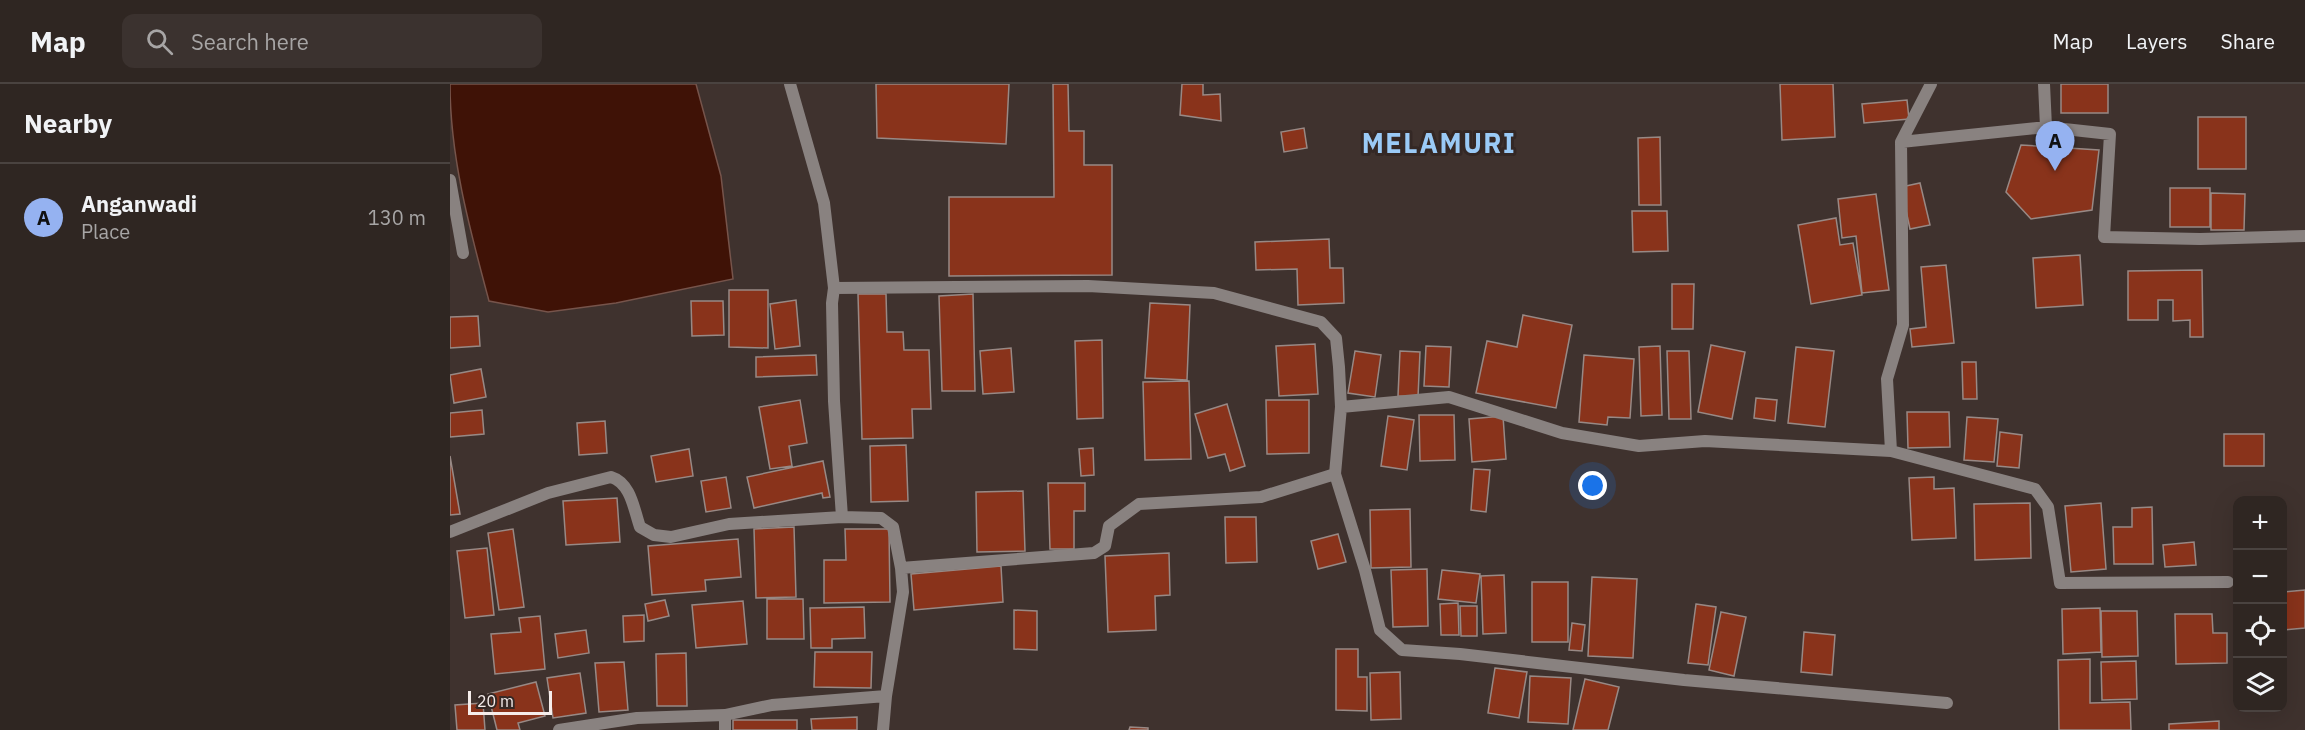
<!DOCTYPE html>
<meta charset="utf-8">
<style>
:root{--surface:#2f2622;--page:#3b322f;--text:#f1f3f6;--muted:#a7a5a5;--line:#4a4340;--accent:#95b2f1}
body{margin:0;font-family:"IBM Plex Sans",sans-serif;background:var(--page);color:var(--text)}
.controls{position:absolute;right:18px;bottom:18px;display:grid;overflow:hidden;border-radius:12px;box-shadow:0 6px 24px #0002}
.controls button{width:54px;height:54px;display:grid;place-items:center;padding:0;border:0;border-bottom:2px solid var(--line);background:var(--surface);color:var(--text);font:30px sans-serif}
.scale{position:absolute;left:18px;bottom:15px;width:84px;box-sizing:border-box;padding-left:6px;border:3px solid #f6edeb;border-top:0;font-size:16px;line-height:21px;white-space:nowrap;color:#f6edeb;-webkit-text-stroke:4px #342825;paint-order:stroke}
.you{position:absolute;left:1143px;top:402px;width:21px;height:21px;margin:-15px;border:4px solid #fff;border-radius:50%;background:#1a73e8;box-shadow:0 0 0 9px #1a73e833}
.badge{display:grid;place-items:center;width:39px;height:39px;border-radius:50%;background:var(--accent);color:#111;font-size:20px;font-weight:700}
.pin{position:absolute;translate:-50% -50px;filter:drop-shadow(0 2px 3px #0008)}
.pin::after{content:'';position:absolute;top:32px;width:21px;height:18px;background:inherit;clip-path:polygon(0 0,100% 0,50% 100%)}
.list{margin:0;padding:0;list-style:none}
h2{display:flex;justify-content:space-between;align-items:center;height:78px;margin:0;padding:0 24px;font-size:26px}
h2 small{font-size:20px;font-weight:400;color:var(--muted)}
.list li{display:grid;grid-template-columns:39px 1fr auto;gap:18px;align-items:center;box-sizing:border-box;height:108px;padding:0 24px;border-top:2px solid var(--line)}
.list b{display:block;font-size:22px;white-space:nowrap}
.list p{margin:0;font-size:20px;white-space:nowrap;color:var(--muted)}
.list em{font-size:20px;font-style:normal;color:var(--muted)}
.icon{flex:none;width:33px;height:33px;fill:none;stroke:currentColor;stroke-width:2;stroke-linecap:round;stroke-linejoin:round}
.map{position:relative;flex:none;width:1855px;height:646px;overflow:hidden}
header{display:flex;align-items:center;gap:36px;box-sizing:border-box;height:84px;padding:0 30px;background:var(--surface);border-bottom:2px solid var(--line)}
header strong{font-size:28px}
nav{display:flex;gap:33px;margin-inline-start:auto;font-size:21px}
.search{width:420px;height:54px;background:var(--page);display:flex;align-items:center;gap:15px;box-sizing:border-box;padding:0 21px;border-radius:12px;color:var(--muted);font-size:22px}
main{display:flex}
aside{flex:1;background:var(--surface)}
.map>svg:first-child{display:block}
.water{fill:#3f1206;stroke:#76544b;stroke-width:1.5}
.building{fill:#89331b;stroke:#988985;stroke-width:1.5}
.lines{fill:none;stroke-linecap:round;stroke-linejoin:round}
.minor{stroke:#898280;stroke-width:12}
.labels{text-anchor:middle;stroke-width:6;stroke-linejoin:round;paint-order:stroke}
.district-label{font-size:27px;font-weight:bold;letter-spacing:1.5px;fill:#9acaf6;stroke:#342825}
</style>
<header>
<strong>Map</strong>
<div class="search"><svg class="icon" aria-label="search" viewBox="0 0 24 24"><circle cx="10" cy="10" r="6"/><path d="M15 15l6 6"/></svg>Search here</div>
<nav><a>Map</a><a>Layers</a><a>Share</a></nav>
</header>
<main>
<aside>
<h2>Nearby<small></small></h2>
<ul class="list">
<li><span class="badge">A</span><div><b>Anganwadi</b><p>Place</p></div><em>130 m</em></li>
</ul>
</aside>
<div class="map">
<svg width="1855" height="646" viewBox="0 0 1855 646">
<rect width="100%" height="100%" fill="#3f322e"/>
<path class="water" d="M0 0H246L271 92 283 195 166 219 98 228 39 217C20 146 0 74 0 0Z"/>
<path class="building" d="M426 0H559L556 60 427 54Z
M603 0H618L619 47H634V81H662V191L499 192V113H604Z
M732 0H753V11L770 10 771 37 730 31Z
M1330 0H1383L1385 53 1332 56Z
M1611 0H1658V29H1611Z
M1457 16 1459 35 1414 39 1412 20Z
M1748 33H1796V85H1748Z
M854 44 857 64 834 68 831 48Z
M1210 53 1211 121H1189L1188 54Z
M1571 61 1649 66 1642 126 1581 135 1556 108Z
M1470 99 1480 141 1460 145 1451 103Z
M1720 104H1760V143H1720Z
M1761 109 1795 110 1794 146H1761Z
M1426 110 1439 206 1412 209 1406 152 1392 154 1388 115Z
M1182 127H1217L1218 167 1183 168Z
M1386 134 1390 161 1403 159 1412 211 1361 220 1348 141Z
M879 155 880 184H893L894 219 848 221 847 185 806 186 805 158Z
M1630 171 1633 221 1586 224 1583 174Z
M1496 181 1504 259 1462 263 1460 245 1476 243 1471 183Z
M1752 186 1753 253H1740V236L1723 237V216H1708V236H1678V187Z
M1222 200H1244L1243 245H1222Z
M279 206H318V264L279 263Z
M408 210H436L437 248H453L454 266H479L481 325H462L463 354 412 355Z
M523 210 525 307H492L489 212Z
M346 216 350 262 325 265 320 220Z
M241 217H273L274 251 242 252Z
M700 219 740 221 737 296 695 294Z
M1073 231 1122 241 1106 324 1026 309 1037 257 1067 263Z
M28 232 30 262 0 264V233Z
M652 256 653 334 627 335 625 257Z
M865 260 868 310 829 312 826 262Z
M1261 261 1295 268 1282 335 1248 328Z
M976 262 1001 263 999 303 974 302Z
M1210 262 1212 331 1191 332 1189 263Z
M1346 263 1384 267 1375 343 1338 339Z
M561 264 564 308 533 310 530 267Z
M905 267 931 271 925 313 898 309Z
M950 267 970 268 968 313 948 312Z
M1217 267H1239L1241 335H1219Z
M366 271 367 291 306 293V273Z
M1134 271 1184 275 1180 334 1158 333 1157 341 1129 338Z
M1512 278H1526L1527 315H1513Z
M31 285 36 313 4 319 0 291Z
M739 297 741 375 695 376 693 298Z
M1306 314 1327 316 1325 337 1304 334Z
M350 316 357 359 339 362 342 382 320 385 309 323Z
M816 316H859V369L817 370Z
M777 320 795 382 780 387 775 370 758 374 745 330Z
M32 326 34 350 0 353V329Z
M1457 328H1499L1500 363 1458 364Z
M969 331H1004L1005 376 970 377Z
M938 332 964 336 957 386 931 382Z
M1053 332 1056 375 1022 378 1019 335Z
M1517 333 1548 335 1544 378 1514 376Z
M155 337 157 369 129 371 127 339Z
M1550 348 1572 351 1569 384 1547 382Z
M1774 350H1814V382H1774Z
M456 361 458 417 421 418 420 362Z
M643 364 644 391 631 392 629 365Z
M239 365 243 392 206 398 201 372Z
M0 372 10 430 0 431Z
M373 377 380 413 373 414 372 409 304 424 297 393Z
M1024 385 1040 386 1036 428 1021 426Z
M276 393 281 424 256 428 251 397Z
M1484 393V405L1504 404 1506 454 1462 456 1459 394Z
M598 399H635V427H624V465H600Z
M573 407 575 467 527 468 526 408Z
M167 414 170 458 116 461 113 417Z
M1580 419 1581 474 1525 476 1524 420Z
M1651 419 1656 485 1621 488 1615 422Z
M1702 423 1703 480H1664L1663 443H1682V424Z
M960 425 961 483 921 484 920 426Z
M775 433H806L807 478 776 479Z
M344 443 346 513 306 514 304 445Z
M63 445 74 523 49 526 38 449Z
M395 445H439L440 518 374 519V476H396Z
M888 450 896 478 868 485 861 457Z
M288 455 291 493 255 496 256 507 202 511 198 462Z
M1744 458 1746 481 1715 483 1713 461Z
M37 464 44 531 15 534 7 467Z
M719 469 720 511 705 512 706 546 658 548 655 472Z
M551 482 553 518 464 526 461 490Z
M977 485 978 542 943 543 941 486Z
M992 486 1030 490 1026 519 988 515Z
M1054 491 1056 549 1033 550 1031 492Z
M1142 493 1187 495 1183 574 1138 572Z
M1082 498H1118V558H1082Z
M1855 506V544L1832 546V508Z
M317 515H353L354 555H317Z
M215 516 219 532 198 537 195 520Z
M293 517 297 560 246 564 242 521Z
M1008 519 1009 551H991L990 520Z
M1246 520 1266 523 1258 581 1238 579Z
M1010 522H1027V552H1011Z
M414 523 415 554 382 555V564H361L360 524Z
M1650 524 1651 568 1613 570 1612 525Z
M564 526 587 527V566L564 565Z
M1651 527H1687L1688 572 1652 573Z
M1271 528 1296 533 1284 592 1259 586Z
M1725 530H1762L1763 549H1777V579L1726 580Z
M194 531V557L174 558 173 532Z
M90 532 95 585 45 590 41 550 71 548 69 534Z
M1122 539 1135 541 1132 567 1119 566Z
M136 546 139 569 108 574 105 550Z
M1354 548 1385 551 1382 591 1351 588Z
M886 565H908V593H917V627L886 626Z
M365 568H422L421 604 364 603Z
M236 569 237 622H207L206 570Z
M1640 575V619L1680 618 1681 646H1609L1608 576Z
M1686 577 1687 615 1652 616 1651 578Z
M174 578 178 626 149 628 145 579Z
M1045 584 1077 588 1069 634 1038 629Z
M950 588 951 635 921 636 920 589Z
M130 589 136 629 103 634 97 594Z
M1080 592 1121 594 1118 640 1078 638Z
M1135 595 1169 603 1158 646H1123Z
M86 598 95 632 68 639 70 646H47L38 610Z
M33 619 35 646H7L5 621Z
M407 633V646H362L361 635Z
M283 636H347V646H283Z
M1769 637V646H1719V640Z
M680 643 698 644V646H679Z"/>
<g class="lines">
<path class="minor" d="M340 0 374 119 384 204 382 219 384 317 392 433 431 434 443 443 451 484 453 508 436 612 433 646
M1594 0 1596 43 1660 50 1654 153 1750 155 1855 152
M1451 58 1596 43
M0 96 13 169
M384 204 638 202 764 209 871 238 886 254 889 283 891 323 885 390
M891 323 999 313 1112 349 1189 362 1255 357 1441 367 1585 405 1598 423 1610 499 1778 498
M1441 367 1437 295 1453 241 1451 58 1481 0
M0 448 98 409 161 393C181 399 184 426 190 443L204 451 221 453 279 440 392 433
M451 484 644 469 655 462 659 442 689 420 811 413 885 390 915 486 930 546 952 566 1010 570 1234 596 1497 619
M109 646 187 634 275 631 322 621 436 612
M275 646V631"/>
</g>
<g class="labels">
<g class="district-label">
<text x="989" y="69">MELAMURI</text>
</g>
</g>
</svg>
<div class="controls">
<button>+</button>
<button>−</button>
<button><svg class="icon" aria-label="locate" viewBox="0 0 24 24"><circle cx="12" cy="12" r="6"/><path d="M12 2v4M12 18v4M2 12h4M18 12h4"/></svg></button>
<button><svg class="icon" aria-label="layers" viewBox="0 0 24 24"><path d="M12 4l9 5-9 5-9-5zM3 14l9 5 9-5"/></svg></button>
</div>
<div class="scale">20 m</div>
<div class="you"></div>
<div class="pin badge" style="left:1605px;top:87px">A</div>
</div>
</main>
